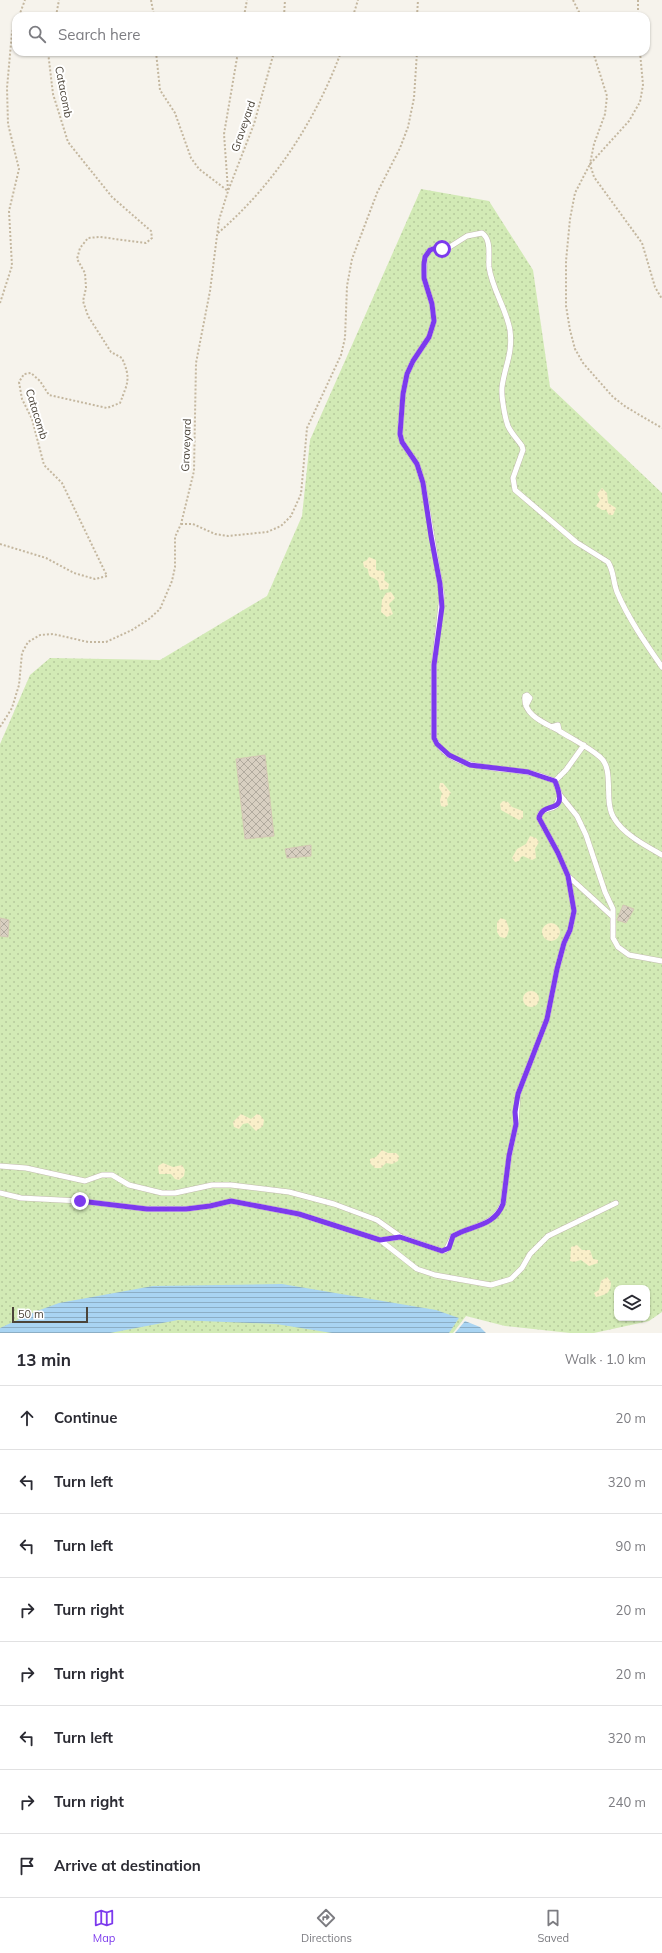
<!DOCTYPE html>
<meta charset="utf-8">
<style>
:root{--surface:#fff;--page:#f2f2f3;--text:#2b2b33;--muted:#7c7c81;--line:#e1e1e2;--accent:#7c3aed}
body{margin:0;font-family:Mulish,sans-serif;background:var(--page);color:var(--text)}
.controls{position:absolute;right:12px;bottom:12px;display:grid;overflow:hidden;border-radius:8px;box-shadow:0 1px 3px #0004}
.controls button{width:36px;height:36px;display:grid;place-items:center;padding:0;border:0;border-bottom:1px solid var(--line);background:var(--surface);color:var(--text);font:20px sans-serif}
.scale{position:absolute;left:12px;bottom:10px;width:76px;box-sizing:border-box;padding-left:4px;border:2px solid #4b4439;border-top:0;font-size:11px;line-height:14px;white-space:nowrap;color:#4b4439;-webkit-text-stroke:3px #fff;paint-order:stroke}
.stop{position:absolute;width:12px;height:12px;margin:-9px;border:3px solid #7c3aed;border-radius:50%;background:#fff}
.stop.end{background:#7c3aed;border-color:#fff;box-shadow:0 1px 4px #0008}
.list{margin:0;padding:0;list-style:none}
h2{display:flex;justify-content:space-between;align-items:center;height:52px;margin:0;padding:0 16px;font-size:17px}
h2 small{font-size:13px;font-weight:400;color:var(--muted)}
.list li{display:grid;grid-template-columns:26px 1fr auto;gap:12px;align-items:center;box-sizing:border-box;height:64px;padding:0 16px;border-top:1px solid var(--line)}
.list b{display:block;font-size:15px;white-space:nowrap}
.list em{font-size:13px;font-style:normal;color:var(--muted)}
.icon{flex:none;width:22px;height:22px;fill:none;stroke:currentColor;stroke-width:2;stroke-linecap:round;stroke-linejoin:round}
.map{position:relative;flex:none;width:662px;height:1333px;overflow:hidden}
.search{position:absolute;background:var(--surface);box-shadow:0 1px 3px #0004;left:12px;right:12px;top:12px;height:44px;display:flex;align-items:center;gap:10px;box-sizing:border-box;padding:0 14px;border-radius:12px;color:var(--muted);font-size:15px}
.sheet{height:564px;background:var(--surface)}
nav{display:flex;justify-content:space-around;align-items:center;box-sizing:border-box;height:56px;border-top:1px solid var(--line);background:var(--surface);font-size:11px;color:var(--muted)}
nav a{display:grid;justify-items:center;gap:2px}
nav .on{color:var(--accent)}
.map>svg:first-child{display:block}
.grass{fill:url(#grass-dots);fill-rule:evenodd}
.sand{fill:url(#sand-dots)}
.water{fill:url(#water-rules)}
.building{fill:url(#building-cross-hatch);stroke:#d3c7b4}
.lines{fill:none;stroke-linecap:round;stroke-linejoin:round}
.lane-casing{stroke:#c2bbae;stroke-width:6}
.path{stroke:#c4b79f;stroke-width:2;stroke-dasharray:2 2;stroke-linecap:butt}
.lane{stroke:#fff;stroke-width:5}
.route{stroke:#7c3aed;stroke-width:5}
.labels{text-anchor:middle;stroke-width:4;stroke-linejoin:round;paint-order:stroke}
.street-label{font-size:11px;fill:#4b4439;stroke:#fff}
</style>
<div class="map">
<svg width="662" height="1333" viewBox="0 0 662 1333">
<defs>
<pattern id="grass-dots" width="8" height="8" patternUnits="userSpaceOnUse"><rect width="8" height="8" fill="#d2eab5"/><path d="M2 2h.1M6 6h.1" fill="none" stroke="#b6ca9c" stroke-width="1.8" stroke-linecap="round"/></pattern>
<pattern id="sand-dots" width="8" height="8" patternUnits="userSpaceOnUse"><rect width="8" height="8" fill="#f9efc9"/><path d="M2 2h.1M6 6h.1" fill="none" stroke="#d7cead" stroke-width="1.8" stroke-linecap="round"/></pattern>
<pattern id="water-rules" width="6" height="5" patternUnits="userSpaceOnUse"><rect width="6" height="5" fill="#a9d4f2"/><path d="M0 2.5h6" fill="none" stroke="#8caec5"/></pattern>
<pattern id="building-cross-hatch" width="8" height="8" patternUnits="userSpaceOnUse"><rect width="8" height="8" fill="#d8cfc1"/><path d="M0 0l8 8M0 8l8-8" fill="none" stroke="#b1aa9e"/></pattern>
</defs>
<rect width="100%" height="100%" fill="#f6f3ec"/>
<path class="grass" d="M421 189 489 201 533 270 550 387 662 493V1312L649 1321 594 1333H570L505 1326 466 1316 453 1333H0V744L30 675 50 658 160 660 267 596 302 516 310 440ZM617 1288H647V1318H617Z"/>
<path class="sand" d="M602 488 607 493 608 503 616 508 613 515H609L606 510H602L596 506 600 500 597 494Z
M369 557 376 560V570L383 571 385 574 384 580 389 584 388 589 380 590 378 581C371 575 369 580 368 569L364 567 363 562 367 560Z
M391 592 395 598 389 604 393 614 387 617 381 612 382 600 386 593Z
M440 783H443L451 793 447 799 448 805 445 807 441 806 440 800 442 793 439 788Z
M503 801 508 802 512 807 523 811V818L519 820 501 810 500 804Z
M530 836 536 838 539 842 535 849 536 858 532 860 523 856 521 857 519 861 515 862 512 858 517 849 526 844Z
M501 918 506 920 509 929 507 936 505 938 500 937 497 932V922Z
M542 932a9 9 0 1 1 18 0a9 9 0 1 1-18 0Z
M523 999a8 8 0 1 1 16 0a8 8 0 1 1-16 0Z
M241 1114 251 1119 257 1114 260 1115 264 1120 263 1126 256 1131 248 1123 243 1124 239 1129 234 1127 233 1122Z
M382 1150 388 1153H396L399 1156 398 1161 392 1164 386 1163 381 1168H375L370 1163V1159L376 1157Z
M163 1163 173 1167 182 1165 185 1170 184 1176 179 1180 175 1179 171 1174H159L158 1166Z
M577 1245 582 1250H590L593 1259 598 1260V1263L589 1266 581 1260 574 1262 570 1261 571 1247Z
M607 1277 611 1282C611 1293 606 1295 596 1297L594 1293 599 1290 601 1281Z"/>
<path class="water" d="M282 1284 436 1310 459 1318 449 1333H332L276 1324 178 1320 110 1333H0V1328L37 1311 59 1303 153 1286Z
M465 1321 480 1327 486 1333H455Z"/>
<path class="building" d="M265 755 274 836 245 839 236 759Z
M311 845V856L287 858 285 849Z
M623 905 634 909 626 923 617 920Z
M0 918 9 920 8 937 0 936Z"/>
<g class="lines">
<g class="lane-casing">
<path id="lane" d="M526 706 530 698 527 695 525 696C522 716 548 724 561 732 574 740 588 747 600 757 615 769 603 801 614 818 623 834 646 846 662 855
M551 727 558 725 559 730
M584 745 566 770 555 781C546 778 535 773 526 772 496 767 449 770 434 738V665L442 596 423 483 417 464 402 442 400 434 403 394 407 374 413 361 429 337 434 321 432 304 424 278 425 257 430 250 436 248H448L467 236 482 233C492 240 488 256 489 267 492 289 506 308 510 330 513 354 505 365 502 387 501 396 505 418 508 426 511 433 518 440 522 446L523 450 513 478 515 490 576 542 608 562C614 571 613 582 617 592 628 618 646 644 662 667
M555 781 560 795
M568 876 613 917
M0 1166 26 1168 85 1181 102 1175H112L129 1185 162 1193H175L212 1185H231L289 1192 334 1204 377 1220 401 1237 380 1240
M0 1193 21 1198 80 1201 147 1209H186L210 1206 231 1201 299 1214 380 1240 417 1269 435 1275 491 1285 511 1279 522 1268 530 1254 548 1236 616 1203
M401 1237 442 1251 446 1250 453 1236C472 1225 494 1227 503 1203L509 1157 516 1124 518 1094 547 1019 557 969 564 943 570 930 574 911 568 876 558 853 539 818C541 807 549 811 556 806L560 795 577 816 586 835 605 892 613 909V938L618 947 629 955 662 961"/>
</g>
<path class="path" d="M151 0 154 16
M573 0 581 16
M638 0V16
M19 16 25 0
M56 16 59 0
M244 16 247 0
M284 16 285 0
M353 16 358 0
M417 16 418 0
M156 52 160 90 175 113 191 158 199 169 228 191
M593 52 607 96 605 114 594 144 590 164 594 177 642 243 655 287 662 299
M640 52 643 85 640 102 629 121 590 164 575 193 570 219 566 261V306L570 330 575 349 583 363 613 397 626 407 662 428
M228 190 224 134 238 52
M218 233C274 185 316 120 341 52
M0 303 12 266 9 211 19 169 8 124 7 88 12 32 16 23
M181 524H193L215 534 228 536 267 532 281 526 291 516 301 494 307 428 341 355 345 338 347 286 352 259 377 193 400 148 408 127 414 98 417 52
M0 544 46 558 74 573 95 579 107 576 62 483 44 465 32 419 22 399 19 382 24 374 31 373 40 381 49 395 107 408 120 403C128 382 131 379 122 358L111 352 88 316 83 301 86 288 85 273 77 259 80 248 88 238 100 237 146 243 152 238 151 231 112 197 68 142 53 94 48 52
M0 727 12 708 19 685 22 653 28 642 40 635 53 634 88 642H106L132 630 149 619 160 609 172 581 175 567V537L181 524 194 471 196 363 210 291 219 220 228 191 254 124 274 52"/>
<use href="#lane" class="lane"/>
</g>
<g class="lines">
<path class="route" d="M80 1201 147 1209H186L210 1206 231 1201 299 1214 380 1240 400 1237 442 1251 449 1248 453 1236C472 1225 494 1227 503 1204L509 1156 516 1124 515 1112 518 1094 547 1019 557 969 564 943 570 930 574 911 568 876 558 853 539 818C543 799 570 818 555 781L528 772 470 765 449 755 437 744 434 738V665L442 607 440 584 431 536 423 483 417 464 402 442 400 434 403 394 407 374 413 361 429 337 434 321 432 304 424 278V264L425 257 430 250 436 248 442 249"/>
</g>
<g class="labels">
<g class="street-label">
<text transform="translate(64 92) rotate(79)" y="4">Catacomb</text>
<text transform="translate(243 126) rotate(-71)" y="4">Graveyard</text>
<text transform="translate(37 414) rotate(73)" y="4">Catacomb</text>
<text transform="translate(186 445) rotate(-88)" y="4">Graveyard</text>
</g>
</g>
</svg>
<div class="controls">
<button><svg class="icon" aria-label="layers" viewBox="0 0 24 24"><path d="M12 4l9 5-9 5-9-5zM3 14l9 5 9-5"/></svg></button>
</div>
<div class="scale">50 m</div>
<div class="stop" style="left:442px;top:249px"></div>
<div class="stop end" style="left:80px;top:1201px"></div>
<div class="search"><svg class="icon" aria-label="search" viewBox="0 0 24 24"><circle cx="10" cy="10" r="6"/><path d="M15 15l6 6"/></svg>Search here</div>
</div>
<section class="sheet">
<h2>13 min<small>Walk · 1.0 km</small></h2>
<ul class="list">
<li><svg class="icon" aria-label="ahead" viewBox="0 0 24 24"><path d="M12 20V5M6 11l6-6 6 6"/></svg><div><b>Continue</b></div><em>20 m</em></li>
<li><svg class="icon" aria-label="left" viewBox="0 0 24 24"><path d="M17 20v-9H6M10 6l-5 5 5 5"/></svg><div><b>Turn left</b></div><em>320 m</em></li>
<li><svg class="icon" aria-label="left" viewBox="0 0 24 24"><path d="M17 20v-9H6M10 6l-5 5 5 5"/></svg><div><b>Turn left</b></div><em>90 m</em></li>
<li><svg class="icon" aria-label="right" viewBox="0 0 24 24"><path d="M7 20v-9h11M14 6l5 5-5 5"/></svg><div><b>Turn right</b></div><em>20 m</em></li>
<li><svg class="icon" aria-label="right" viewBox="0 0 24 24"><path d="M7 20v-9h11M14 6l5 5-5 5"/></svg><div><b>Turn right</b></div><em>20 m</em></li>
<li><svg class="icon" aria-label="left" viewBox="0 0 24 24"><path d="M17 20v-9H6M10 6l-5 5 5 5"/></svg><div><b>Turn left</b></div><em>320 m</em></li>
<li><svg class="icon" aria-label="right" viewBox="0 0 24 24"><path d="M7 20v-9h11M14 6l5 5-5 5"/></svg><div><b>Turn right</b></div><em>240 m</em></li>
<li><svg class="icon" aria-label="arrive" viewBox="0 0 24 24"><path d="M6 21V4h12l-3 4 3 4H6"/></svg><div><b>Arrive at destination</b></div></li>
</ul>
</section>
<nav>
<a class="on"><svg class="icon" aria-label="map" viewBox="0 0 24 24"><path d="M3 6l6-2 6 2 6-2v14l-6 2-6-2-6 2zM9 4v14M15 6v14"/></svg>Map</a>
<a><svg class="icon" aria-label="directions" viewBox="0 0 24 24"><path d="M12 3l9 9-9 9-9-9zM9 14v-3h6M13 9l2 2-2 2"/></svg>Directions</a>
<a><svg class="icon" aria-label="saved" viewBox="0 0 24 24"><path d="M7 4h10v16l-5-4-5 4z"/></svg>Saved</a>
</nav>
